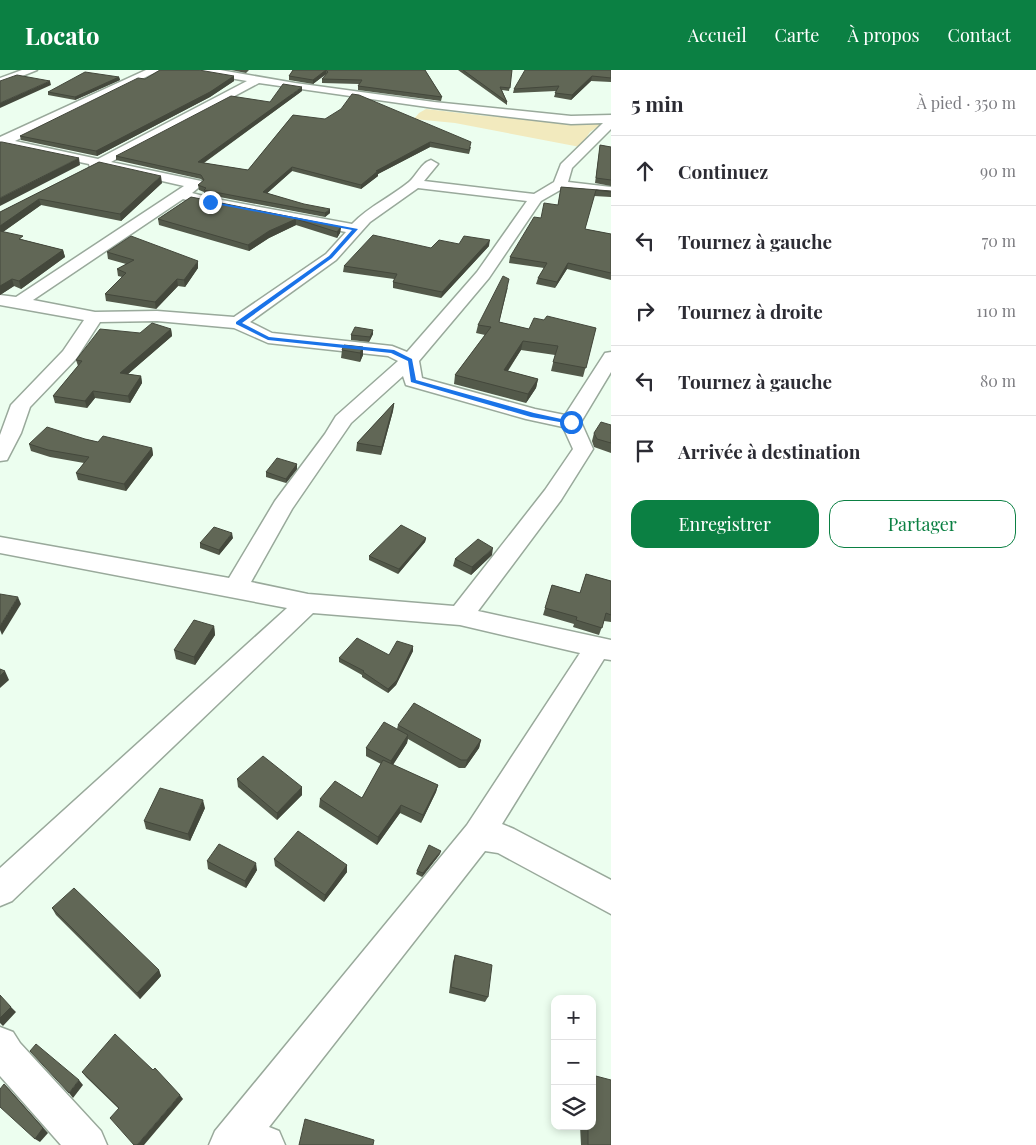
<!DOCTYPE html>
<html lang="fr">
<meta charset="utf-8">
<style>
:root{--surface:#fff;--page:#f2f2f3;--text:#2b2b33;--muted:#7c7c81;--line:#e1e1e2;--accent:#0b8043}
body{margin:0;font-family:"Playfair Display",serif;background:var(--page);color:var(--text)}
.controls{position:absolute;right:15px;bottom:15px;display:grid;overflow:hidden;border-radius:10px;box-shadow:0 2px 8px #0003}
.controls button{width:45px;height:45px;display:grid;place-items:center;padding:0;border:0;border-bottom:1px solid var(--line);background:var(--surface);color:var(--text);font:25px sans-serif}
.stop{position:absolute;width:15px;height:15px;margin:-11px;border:4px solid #1a73e8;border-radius:50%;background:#fff}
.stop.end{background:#1a73e8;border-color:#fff;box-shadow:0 1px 5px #0008}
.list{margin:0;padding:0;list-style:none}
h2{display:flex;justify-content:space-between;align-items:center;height:65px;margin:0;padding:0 20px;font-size:21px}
h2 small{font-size:16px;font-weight:400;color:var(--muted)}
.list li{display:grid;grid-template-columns:32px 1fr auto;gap:15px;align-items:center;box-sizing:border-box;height:70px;padding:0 20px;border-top:1px solid var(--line)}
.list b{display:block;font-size:19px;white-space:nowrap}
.list em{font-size:16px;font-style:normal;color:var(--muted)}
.actions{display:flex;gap:10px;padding:15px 20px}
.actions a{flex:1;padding:11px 0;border:1px solid var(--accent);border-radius:15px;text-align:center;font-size:18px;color:var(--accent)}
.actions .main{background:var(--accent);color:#fff}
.icon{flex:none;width:28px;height:28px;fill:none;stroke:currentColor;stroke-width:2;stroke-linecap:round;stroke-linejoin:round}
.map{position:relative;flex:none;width:611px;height:1075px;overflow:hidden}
header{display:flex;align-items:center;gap:30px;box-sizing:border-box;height:70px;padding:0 25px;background:var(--accent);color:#fff}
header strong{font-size:24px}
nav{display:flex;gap:28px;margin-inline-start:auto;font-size:18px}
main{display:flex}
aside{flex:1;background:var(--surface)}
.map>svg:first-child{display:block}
.green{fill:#f2eabe}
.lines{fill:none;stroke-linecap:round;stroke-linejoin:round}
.street-casing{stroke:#99a99b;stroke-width:3}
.street{fill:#fff;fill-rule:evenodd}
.wall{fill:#53594a}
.shaded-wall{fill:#44483c}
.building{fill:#616756;stroke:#44483c}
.route{fill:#1a73e8}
</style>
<header>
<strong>Locato</strong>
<nav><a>Accueil</a><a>Carte</a><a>À propos</a><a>Contact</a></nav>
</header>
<main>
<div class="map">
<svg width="611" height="1075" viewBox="0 0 611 1075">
<rect width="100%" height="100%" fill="#ecfeef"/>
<path class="green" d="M426 39 486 46 605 52 590 62 580 77 455 53 414 49 419 43Z"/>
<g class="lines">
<g class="street-casing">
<path id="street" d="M22 0H37L0 15V8Z
M146 0H160L15 71 98 89 247 11 201 3 196 0H220L295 13 434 32 571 46 611 45V59L572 98 568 112 611 117V125L562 119 541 131 489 208 419 291 422 308 535 339 565 345 605 283 611 282V302L581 352 593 379 561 430 478 541 611 570V590L604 589 502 754 514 759 611 810V844L498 783 485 781 269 1057 279 1061 285 1075H209L215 1061 467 755 580 583 460 555 313 543 12 831 0 836V798L287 538 0 483V467L229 508 275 431 325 364 336 346 398 291 388 286 268 273 234 258 157 251 100 252 76 289 30 337 21 363 7 390 0 391V365L11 335 63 281 84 250 0 235V225L16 227 184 116 101 97 90 98 89 94 4 76 0 77V67ZM259 13 434 38 571 54 603 53 561 94 554 112 534 124 424 111 438 94 431 90C421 93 417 105 409 112 391 127 369 136 352 154L211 128 192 123 203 114 201 111 111 92ZM418 118 527 131 477 202 407 282 392 276 272 263 250 252 336 190 370 152ZM183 129 210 136 346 162 326 184 234 247 157 241 95 242 33 230ZM403 306 406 315 526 349 563 357 573 379 545 420 454 536 308 524 251 512 292 439 351 353Z
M0 957 13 962 20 973 101 1061 107 1075H61L0 1006Z"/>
</g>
<use href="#street" class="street"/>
</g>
<path class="wall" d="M231 0H249L246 3Z
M293 0H425L442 27 441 31 358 20V16L359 14 322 13V9L326 4 313 14 289 10V6Z
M458 0H512L509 21 502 20 507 32V35Z
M611 0V12L591 11 571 30 554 27 556 21 513 23 514 19Z
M119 7 120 10 75 30 48 25V22Z
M145 9 234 11 210 27 97 86 21 70 20 66Z
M302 21 204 93 248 100 293 45 471 77 469 84 430 77 378 104V106L361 119 292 101 267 123 330 143 325 147 204 124V122L199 120 198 115 203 111 201 109 116 90V86L270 32Z
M600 75 611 77V116L595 113Z
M99 92 162 113 121 151 41 135 3 162 24 170 63 180 65 187 21 219 14 216 0 225V142Z
M561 117 611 121V127L594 126 585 159 611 164V210L567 199 555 218 536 214 538 208 544 198 509 193 510 187 541 148 558 135Z
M191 127 341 157 340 163 337 168 296 155 269 168 249 181 159 155 158 149Z
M459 174 489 176 441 228 393 218V212L394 209 343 202 344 196 431 178Z
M107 182 198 198 185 217 178 216 156 239 106 231 105 224 122 207 118 206 117 199 126 194 108 189Z
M508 217 499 252 529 259 544 250 596 258 583 307 551 301 555 285 521 280 508 301 538 309 536 318 526 333 454 314 455 305 485 265 476 263 478 255Z
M171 259 172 266 128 304 141 306 142 313 130 333 95 328 87 338 55 333 53 326 78 296 76 290 140 263Z
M373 264 369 272 351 270V265Z
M363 277V285L360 292 341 288 342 280Z
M394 333 393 341 381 385 356 381 357 373Z
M611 355V383L594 377 592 371 594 363Z
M85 369 98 372 152 378 153 385 126 421 78 410 76 403 84 393 50 387 31 381 29 374Z
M297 394V399L286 413 266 407V402Z
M233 468 219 485 200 478V473Z
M426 468 425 472 398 504 369 490V486Z
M492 485 471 505 453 496 455 489Z
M586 504 611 511V552L604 551 599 565 573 557 574 554 543 545 552 515 580 523Z
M214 556 215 565 195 595 176 589 174 580Z
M413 581 396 615 388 623 362 607V605L339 592V588L389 585Z
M398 655 481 670 479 678 465 698H459L408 669 407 673 393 695 438 715 436 722 421 753 400 743 377 775 319 737 320 729 362 728 381 694 366 686V678L397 659Z
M237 709 302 725 277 750 238 717Z
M205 738 190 771 146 759 144 751Z
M440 784 422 807 416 804 417 801Z
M274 789 347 795V802L324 832 275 796Z
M207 791 257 800 246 818 208 799Z
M52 838 159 900 161 906 140 929 56 845Z
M455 885 488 927 485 932 449 923 453 892Z
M82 1002 183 1029 119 1039 86 1007Z
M580 1056H592L611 1075H581Z"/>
<path class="shaded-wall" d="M326 0V4L313 14V10Z
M234 6V11L210 27 97 86 96 81Z
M592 6 591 11 571 30 572 25Z
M119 7 120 10 75 30V27Z
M50 11 51 15 0 38V33Z
M302 17V21L199 96 198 92Z
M430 72V77L378 104V106L361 119V115L376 101Z
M79 88 80 95 0 136V128Z
M292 97V101L263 127V122Z
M161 106 162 113 121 151 120 144Z
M39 129 41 135 0 164V156Z
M330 139V143L325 147V143Z
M296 149V155L269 168 249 181 248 175 269 161Z
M341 157 340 163 337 168V162Z
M490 170 489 176 441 228 442 222Z
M63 180 65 187 21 219 19 211Z
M198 191V198L185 217 184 210Z
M568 193 567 199 555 218 557 212Z
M12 209 14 216 0 225V216Z
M177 209 178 216 156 239 155 232Z
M171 259 172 266 121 310 120 303Z
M373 260V264L369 272 370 267Z
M523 271 521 280 502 309 504 300Z
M363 277V285L360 292V283Z
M141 306 142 313 130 333 128 326Z
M538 309 536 318 526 333 528 324Z
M93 321 95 328 87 338 85 331Z
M394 333 393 341 381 385 382 377Z
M152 378 153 385 126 421 124 414Z
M297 394V399L286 413V409Z
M232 463 233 468 219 485V480Z
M426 468 425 472 398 504 399 499Z
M493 478 492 485 471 505 472 497Z
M18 527 21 534 2 565 0 560V556Z
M214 556 215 565 195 595 194 587Z
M413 576V581L396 615 388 623V619Z
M5 601 9 610 0 618V606Z
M408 665 407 673 390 699 391 691Z
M481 670 479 678 465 698 467 690Z
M438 715 436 722 421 753 423 745Z
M302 717V725L277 750V743Z
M203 730 205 738 190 771 188 764Z
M401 735 400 743 377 775 378 767Z
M441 781 440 784 422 807 423 803Z
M256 793 257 800 246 818 245 811Z
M347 795V802L324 832 325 825Z
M159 900 161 906 140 929 137 923Z
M11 937 16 942 3 956 0 953V948Z
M79 1010 83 1015 73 1028 69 1023Z
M4 1014 9 1019 48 1063 40 1072 35 1069Z
M180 1025 183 1029 144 1075H137Z"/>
<path class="building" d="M160 0H199L234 6 210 22 96 81 20 66 138 8 145 9Z
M293 0H326L313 10 289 6Z
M326 0H425L442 27 358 16 362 10 322 9 328 2Z
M463 0H512L510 18 500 17 507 32Z
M525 0H611V8L592 6 572 25 555 23 559 16 514 19Z
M85 2 119 7 75 27 48 22Z
M17 5 50 11 0 33V11Z
M283 14 302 17 198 92 248 100 293 45 325 49 341 39 352 24 359 25 471 72 469 80 430 72 376 101H378L361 115 292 97 263 122 304 134 330 139 325 143 204 120 206 118 198 115 204 110 201 105 116 86 231 26 270 32Z
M0 72H2L79 88 0 128Z
M600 75 611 77V110L596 108Z
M99 92 161 106 120 144 39 129 0 156V142Z
M561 117 611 121V122L596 120 585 159 611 164V203L568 193 557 212 538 208 547 193 510 187 534 147 541 148 544 133 558 135Z
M191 127 341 157 337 162 296 149 269 161 248 175 158 149Z
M0 161 23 166 19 169 63 180 19 211 12 209 0 216Z
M373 165 431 178 439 170 459 174 464 166 490 170 442 222 393 212 397 204 344 196Z
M131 166 198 191 184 210 177 209 155 232 105 224 126 203 117 199 134 190 107 182Z
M503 206 509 209 499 252 529 259 534 248 544 250 547 246 596 258 586 298 553 292 558 276 523 271 504 300 538 309 528 324 455 305 491 257 478 255Z
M152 253 171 259 120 303 141 306 128 326 93 321 85 331 53 326 82 291 76 290 100 259 140 263Z
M355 257 373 260 370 267 351 265Z
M344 275 363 277 360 283 342 280Z
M394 333 382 377 357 373Z
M601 352 611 355V373L597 369 594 363Z
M47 357 85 369 98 372 103 366 152 378 124 414 76 403 89 387 48 380 29 374Z
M277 388 297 394 286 409 266 402Z
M401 455 426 468 399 499 369 486Z
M214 457 232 463 219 480 200 473Z
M478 469 493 478 472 497 455 489Z
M586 504 611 511V545L606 543 602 558 576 550 577 547 545 538 552 515 580 523Z
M0 524 18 527 0 556Z
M194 550 214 556 194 587 174 580Z
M357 568 389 585 397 571 413 576 397 610 388 619 363 602 364 601 339 588Z
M0 599 5 601 0 606Z
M414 633 481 670 467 690H461L398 655Z
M384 652 408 665 391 691 366 678Z
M263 686 302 717 277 743 237 709Z
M383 690 438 715 423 745 401 735 378 767 320 729 335 711 362 728Z
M160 718 203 730 188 764 144 751Z
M298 761 347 795 325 825 274 789Z
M219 774 256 793 245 811 207 791Z
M429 775 441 781 423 803 417 801Z
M74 818 159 900 137 923 52 838Z
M455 885 492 895 488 927 451 917Z
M0 925 11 937 0 948Z
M115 964 153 1000 155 998 180 1025 137 1075H134L110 1048 119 1038 82 1002Z
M36 974 79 1010 69 1023 30 981Z
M592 1005 611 1010V1075H588V1056H592Z
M4 1014 43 1058 35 1069 0 1037V1019Z
M305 1049 374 1070 373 1075H299Z"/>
<path class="route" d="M209 131 358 159 332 188 242 253 269 267 394 280 412 289 416 310 534 343 575 352 571 354 531 347 411 312 408 291 391 283 268 270 236 254V252L329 186 352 160 210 133Z"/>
</svg>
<div class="controls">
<button>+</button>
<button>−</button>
<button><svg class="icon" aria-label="layers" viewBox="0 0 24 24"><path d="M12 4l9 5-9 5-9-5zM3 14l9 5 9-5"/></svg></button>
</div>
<div class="stop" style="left:571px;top:352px"></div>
<div class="stop end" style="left:210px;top:132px"></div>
</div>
<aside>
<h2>5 min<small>À pied · 350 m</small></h2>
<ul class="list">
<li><svg class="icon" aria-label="ahead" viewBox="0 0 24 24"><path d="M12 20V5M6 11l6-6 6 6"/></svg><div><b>Continuez</b></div><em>90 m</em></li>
<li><svg class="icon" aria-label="left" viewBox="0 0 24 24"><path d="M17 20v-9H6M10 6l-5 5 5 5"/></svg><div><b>Tournez à gauche</b></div><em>70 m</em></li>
<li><svg class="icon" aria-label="right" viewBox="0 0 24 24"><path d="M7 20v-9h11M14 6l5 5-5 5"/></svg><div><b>Tournez à droite</b></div><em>110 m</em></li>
<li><svg class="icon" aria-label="left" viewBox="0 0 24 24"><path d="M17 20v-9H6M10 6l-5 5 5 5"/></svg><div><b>Tournez à gauche</b></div><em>80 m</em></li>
<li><svg class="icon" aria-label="arrive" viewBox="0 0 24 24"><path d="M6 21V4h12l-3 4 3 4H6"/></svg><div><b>Arrivée à destination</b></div></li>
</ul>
<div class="actions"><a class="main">Enregistrer</a><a>Partager</a></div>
</aside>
</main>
